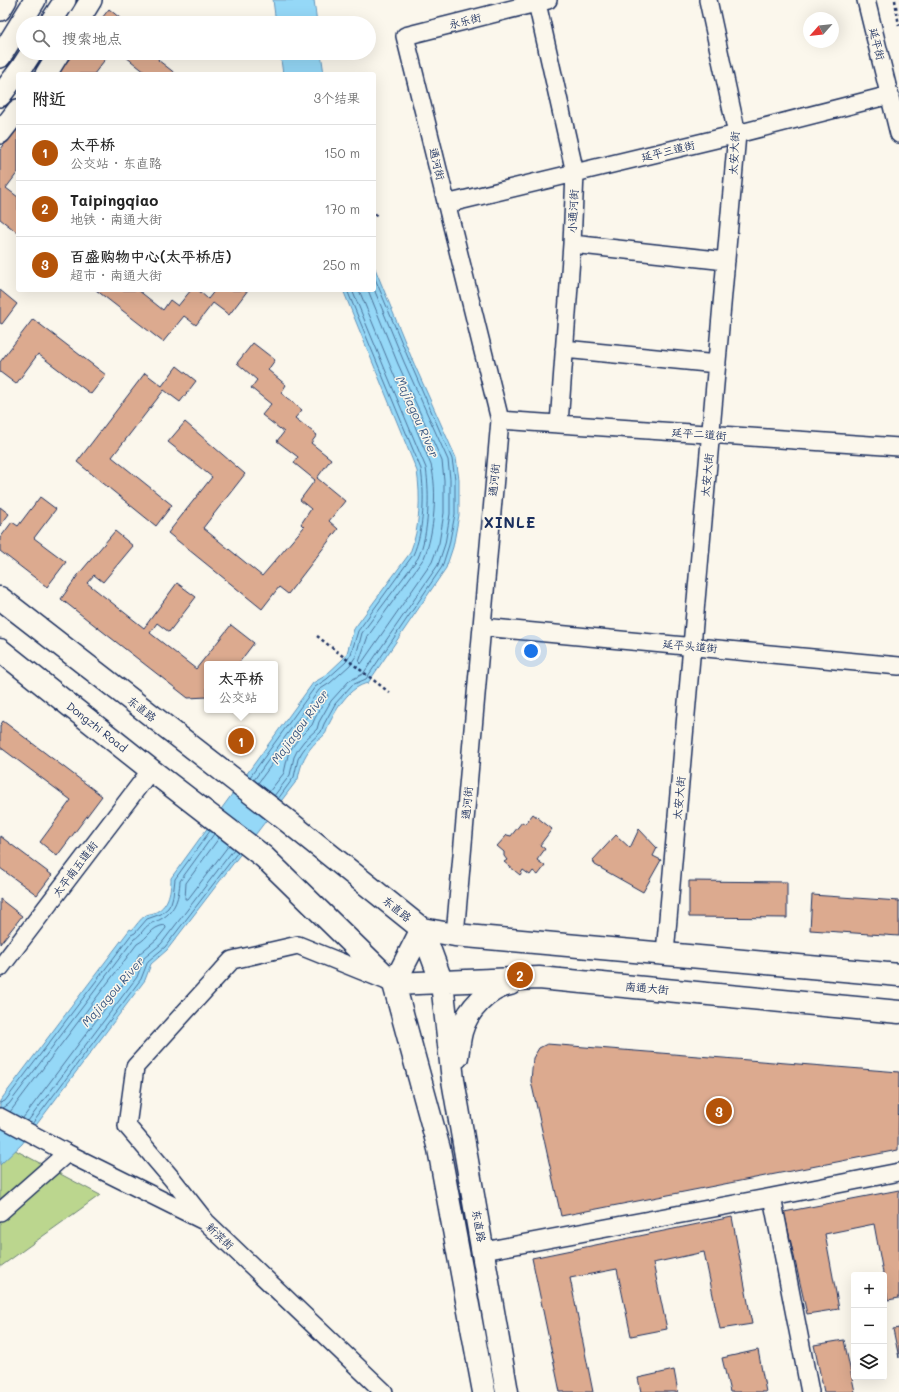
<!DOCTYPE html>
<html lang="zh">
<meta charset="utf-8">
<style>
:root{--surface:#fff;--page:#f6f6f6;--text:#222;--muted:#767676;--line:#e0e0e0;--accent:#b45309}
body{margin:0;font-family:Mali,"LXGW WenKai TC",sans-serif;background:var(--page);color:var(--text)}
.controls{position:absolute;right:12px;bottom:12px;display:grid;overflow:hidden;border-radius:4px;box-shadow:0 4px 16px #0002}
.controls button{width:36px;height:36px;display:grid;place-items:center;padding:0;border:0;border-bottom:1px solid var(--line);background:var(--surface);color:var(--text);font:20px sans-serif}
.compass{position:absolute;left:803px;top:12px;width:36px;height:36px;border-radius:50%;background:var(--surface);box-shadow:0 4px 16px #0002;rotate:243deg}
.you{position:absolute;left:531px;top:651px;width:14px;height:14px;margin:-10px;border:3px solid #fff;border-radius:50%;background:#1a73e8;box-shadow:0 0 0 6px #1a73e833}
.badge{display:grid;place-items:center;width:26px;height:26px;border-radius:50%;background:var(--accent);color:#fff;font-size:13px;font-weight:700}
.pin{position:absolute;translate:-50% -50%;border:2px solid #fff;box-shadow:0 1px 4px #0006}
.popup{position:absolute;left:204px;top:661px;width:74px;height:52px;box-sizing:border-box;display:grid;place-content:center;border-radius:4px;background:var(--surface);filter:drop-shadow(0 1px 3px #0005);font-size:13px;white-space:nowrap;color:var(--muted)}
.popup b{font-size:15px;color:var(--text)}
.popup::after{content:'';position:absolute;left:50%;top:100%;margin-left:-8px;border:8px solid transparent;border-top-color:var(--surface)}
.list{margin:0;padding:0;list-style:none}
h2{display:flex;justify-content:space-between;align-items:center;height:52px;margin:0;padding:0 16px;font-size:17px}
h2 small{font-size:13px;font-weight:400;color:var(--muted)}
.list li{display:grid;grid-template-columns:26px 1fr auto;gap:12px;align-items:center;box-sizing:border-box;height:56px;padding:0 16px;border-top:1px solid var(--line)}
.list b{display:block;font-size:15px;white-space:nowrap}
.list p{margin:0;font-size:13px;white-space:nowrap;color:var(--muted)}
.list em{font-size:13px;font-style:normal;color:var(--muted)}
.icon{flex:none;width:22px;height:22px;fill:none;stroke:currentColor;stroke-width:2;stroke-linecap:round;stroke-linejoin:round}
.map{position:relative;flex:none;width:899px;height:1392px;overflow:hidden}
.search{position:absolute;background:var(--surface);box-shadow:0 4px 16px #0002;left:16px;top:16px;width:360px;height:44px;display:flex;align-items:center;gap:10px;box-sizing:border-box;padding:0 14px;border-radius:22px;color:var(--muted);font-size:15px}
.panel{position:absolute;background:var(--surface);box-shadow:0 4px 16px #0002;left:16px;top:72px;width:360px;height:220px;border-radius:4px}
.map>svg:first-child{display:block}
.green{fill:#bbd68e;stroke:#6b8276}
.water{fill:#95d8f7;stroke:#6494ba}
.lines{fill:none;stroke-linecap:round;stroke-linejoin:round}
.shore{stroke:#4c739b;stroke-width:1}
.building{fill:#dcaa8f;stroke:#1b2f5e}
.minor-casing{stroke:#1b2f5e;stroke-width:20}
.major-casing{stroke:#1b2f5e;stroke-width:24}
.highway-casing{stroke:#1b2f5e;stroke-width:25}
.path{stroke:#1b2f5e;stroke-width:2.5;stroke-dasharray:3 3;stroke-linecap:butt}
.minor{stroke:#fbf7ec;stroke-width:17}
.major{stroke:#fbf7ec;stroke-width:21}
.highway{stroke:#fbf7ec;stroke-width:22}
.labels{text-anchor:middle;stroke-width:3;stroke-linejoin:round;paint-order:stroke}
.street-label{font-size:11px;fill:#1b2f5e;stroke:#fbf7ec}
.water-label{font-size:12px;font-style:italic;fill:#3a5984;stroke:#fbf7ec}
.district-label{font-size:15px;font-weight:bold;letter-spacing:1px;fill:#1b2f5e;stroke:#fbf7ec}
</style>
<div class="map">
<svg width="899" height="1392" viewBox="0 0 899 1392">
<rect width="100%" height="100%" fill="#fbf7ec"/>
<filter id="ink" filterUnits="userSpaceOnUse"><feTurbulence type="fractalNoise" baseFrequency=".025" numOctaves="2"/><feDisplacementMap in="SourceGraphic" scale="8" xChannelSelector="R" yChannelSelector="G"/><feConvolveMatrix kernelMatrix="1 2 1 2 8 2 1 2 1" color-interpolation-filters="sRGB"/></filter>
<g filter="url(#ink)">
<path class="green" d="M0 1142 100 1195 0 1267Z"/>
<path class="water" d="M273 0H314L317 23H276Z
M280 53H321L324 74H283Z
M374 266 412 359 456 458 459 479V515L453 547 446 568 368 683C349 687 337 708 329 724 327 727 327 733 324 735 322 738 319 739 317 741 305 753 301 763 298 779L167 950 151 964 145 980 22 1144 0 1165V1101L130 929 132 930C136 926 140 919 145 916 147 914 151 914 154 913 168 907 171 893 171 878L313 683 325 676 343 659 347 653 354 629 410 553C420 528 421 497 417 471L343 290H374Z"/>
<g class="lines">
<path class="shore" d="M359 290 431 465C438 490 434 534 424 558L368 636 359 662 361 664 432 562 439 543 444 513V480L442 461 398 364 368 290
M250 777 315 687 327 679 346 662 351 654 358 631 413 555C424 531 425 495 421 469L347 290
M254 780 319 690 330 683 350 665 356 656 362 633 418 558C429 534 430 494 426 468L352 290
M258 783 323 695 327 694 328 696 315 718 312 725 299 738 293 746 288 755 284 773 269 792
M274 796 290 775 294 757 298 749 304 741 317 729 319 722 331 701 349 681 363 674 438 565 445 544 450 514V479L448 460 404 362 374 289
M278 799 294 777 298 759 302 752 307 745 321 732 324 724 335 704 352 685 366 679 442 567 449 545 455 514V479L452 459 409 360 374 276
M219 838 186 883 185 899H188L229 845
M0 1103 5 1101 131 935 135 933 147 919 161 914 168 908 171 903 173 896 175 879 210 831
M3 1108 9 1104 134 939C141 936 143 928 150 924 153 922 158 921 161 919 176 911 179 896 180 881L214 834
M10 1112 137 944C149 938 150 927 165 925L166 928 157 939 139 954 131 974 23 1118
M28 1121 137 977 144 958 161 944 234 849
M32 1124 141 979 148 961 165 947 238 852"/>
</g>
<path class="building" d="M109 9 126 23H98Z
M74 53H110L94 74H57Z
M121 53H162L158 60 176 74H145L146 73Z
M18 127V172L6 188 18 197V233L0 219V150Z
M0 290 17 304 2 324 0 323Z
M96 290H138L163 310 170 300 178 306 191 290H198L208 299 215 290H248L229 315 213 303 196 325 184 316 163 342Z
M33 319 106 375 91 394 38 354 16 384 0 372V362Z
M253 343 275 360 268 370 286 385 281 393 302 410 295 418 317 435 311 443 331 459 317 478 345 501 329 521 338 529 288 594 279 587 262 609 168 533 212 477 168 442 185 422 245 474 203 528 262 576 304 527 301 524 311 509 300 500 315 480 294 463 298 457 277 441 284 432 262 415 271 404 251 388 257 380 237 363Z
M177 366 196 381 180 402 164 390 112 457 172 505 156 526 77 462 145 373 162 386Z
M40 497 56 509 34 538 66 562 47 587 0 551V538L12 522 18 526Z
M0 507 9 514 0 526Z
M115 531 133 546 103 582 94 575 87 583 144 628 177 583 196 597 169 632 157 623 150 633 196 669 231 625 254 643 238 664H207V697L188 698 61 599 78 575Z
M3 721 102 796 57 856 40 842 71 800 0 747V726Z
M533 814 552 829 540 845 545 849 537 860 545 866 538 875 533 871 530 875 523 870 520 875 504 862 507 860 504 856V852L497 846 507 835 511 836 522 822 525 824Z
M639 829 657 848 653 856 661 860 643 892 595 865 593 860 616 835 630 848Z
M0 836 52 875 37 895 0 868Z
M689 881 787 882V918L689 917Z
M812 895 899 901V936L810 930Z
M0 899 22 916 0 944Z
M547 1044 899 1072 898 1150 561 1216 531 1081 533 1058 539 1048Z
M899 1190V1298L888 1300 874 1224 825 1234 839 1309 807 1314 784 1212Z
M732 1217 752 1324 720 1329 704 1252 653 1263 667 1329 631 1336 617 1269 570 1278 593 1392H560L532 1258Z
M899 1328V1358L893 1329Z
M844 1340 855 1392H824L814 1345Z
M758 1350 766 1392H730L722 1358Z
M674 1370 678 1392H641L638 1378Z"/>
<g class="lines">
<g class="minor-casing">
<path id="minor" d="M866 0 899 134
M537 3 575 173 572 244 559 424
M446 204 737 134 890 95
M572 244 726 261
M564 349 717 364
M500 420 899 447
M482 627 899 666
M455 935 500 420 405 36 548 0
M665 953 737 134 708 0
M0 968 151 770
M0 1117 67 1153 206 1222 384 1392
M772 1197 810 1392
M0 1212 67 1153
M206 1222 173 1180 127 1126 135 1067 232 960 298 945 387 981
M484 1251 772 1197 899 1172"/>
</g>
<g class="major-casing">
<path id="major" d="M0 10 6 0
M50 23 65 0
M77 23 91 0
M0 57 35 0
M46 74 59 53
M0 96 22 67 31 53
M0 133 18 110"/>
</g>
<g class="highway-casing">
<path id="highway" d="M0 598 290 823 422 929 442 983 453 1080 507 1392
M0 650 151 770 264 857 394 984 439 1149 484 1392
M422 929 455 935 899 975
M394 984 539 978 899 1012
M394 984 422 929
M457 1057C458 1049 459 1040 461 1032 467 1010 488 988 510 984"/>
</g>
<path class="path" d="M895 0 899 26
M374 215 379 213
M317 636 390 693"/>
<use href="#minor" class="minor"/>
<use href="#major" class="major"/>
<use href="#highway" class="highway"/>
</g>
</g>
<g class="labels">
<g class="street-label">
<text transform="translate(465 21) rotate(-14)" y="4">永乐街</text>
<text transform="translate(877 44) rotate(76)" y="4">延平街</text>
<text transform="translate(668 151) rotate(-14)" y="4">延平三道街</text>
<text transform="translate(734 153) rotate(-88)" y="4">太安大街</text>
<text transform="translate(437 164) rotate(76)" y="4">通河街</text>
<text transform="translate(573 211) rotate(-88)" y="4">小通河街</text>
<text transform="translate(699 434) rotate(4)" y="4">延平二道街</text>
<text transform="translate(707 475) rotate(-85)" y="4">太安大街</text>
<text transform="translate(494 480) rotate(-85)" y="4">通河街</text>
<text transform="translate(690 646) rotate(5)" y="4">延平头道街</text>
<text transform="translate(142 709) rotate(38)" y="4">东直路</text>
<text transform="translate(97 727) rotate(38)" y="4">Dongzhi Road</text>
<text transform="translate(679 798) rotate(-85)" y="4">太安大街</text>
<text transform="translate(467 803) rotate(-85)" y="4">通河街</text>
<text transform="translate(75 869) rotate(-53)" y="4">太平南五道街</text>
<text transform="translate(397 909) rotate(39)" y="4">东直路</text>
<text transform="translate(647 988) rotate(5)" y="4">南通大街</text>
<text transform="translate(479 1226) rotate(80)" y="4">东直路</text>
<text transform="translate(220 1236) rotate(43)" y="4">新滨街</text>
</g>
<g class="water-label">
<text transform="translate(417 417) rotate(66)" y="4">Majiagou River</text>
<text transform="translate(300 727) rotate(-54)" y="4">Majiagou River</text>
<text transform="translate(113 992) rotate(-49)" y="4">Majiagou River</text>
</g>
<g class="district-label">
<text x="510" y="528">XINLE</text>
</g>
</g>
</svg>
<div class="controls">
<button>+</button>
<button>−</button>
<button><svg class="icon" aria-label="layers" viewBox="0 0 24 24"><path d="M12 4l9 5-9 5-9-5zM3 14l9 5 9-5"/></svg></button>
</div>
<svg class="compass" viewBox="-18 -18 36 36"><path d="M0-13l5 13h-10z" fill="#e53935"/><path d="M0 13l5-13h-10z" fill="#767676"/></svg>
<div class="you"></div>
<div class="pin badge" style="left:241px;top:741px">1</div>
<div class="popup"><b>太平桥</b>公交站</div>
<div class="pin badge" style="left:520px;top:975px">2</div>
<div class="pin badge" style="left:719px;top:1111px">3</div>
<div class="search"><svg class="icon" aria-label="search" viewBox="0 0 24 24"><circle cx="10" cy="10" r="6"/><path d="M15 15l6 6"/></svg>搜索地点</div>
<section class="panel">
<h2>附近<small>3个结果</small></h2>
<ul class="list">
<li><span class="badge">1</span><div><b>太平桥</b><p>公交站 · 东直路</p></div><em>150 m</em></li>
<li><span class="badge">2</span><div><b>Taipingqiao</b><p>地铁 · 南通大街</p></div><em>170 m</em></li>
<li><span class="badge">3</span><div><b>百盛购物中心(太平桥店)</b><p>超市 · 南通大街</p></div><em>250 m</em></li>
</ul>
</section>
</div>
